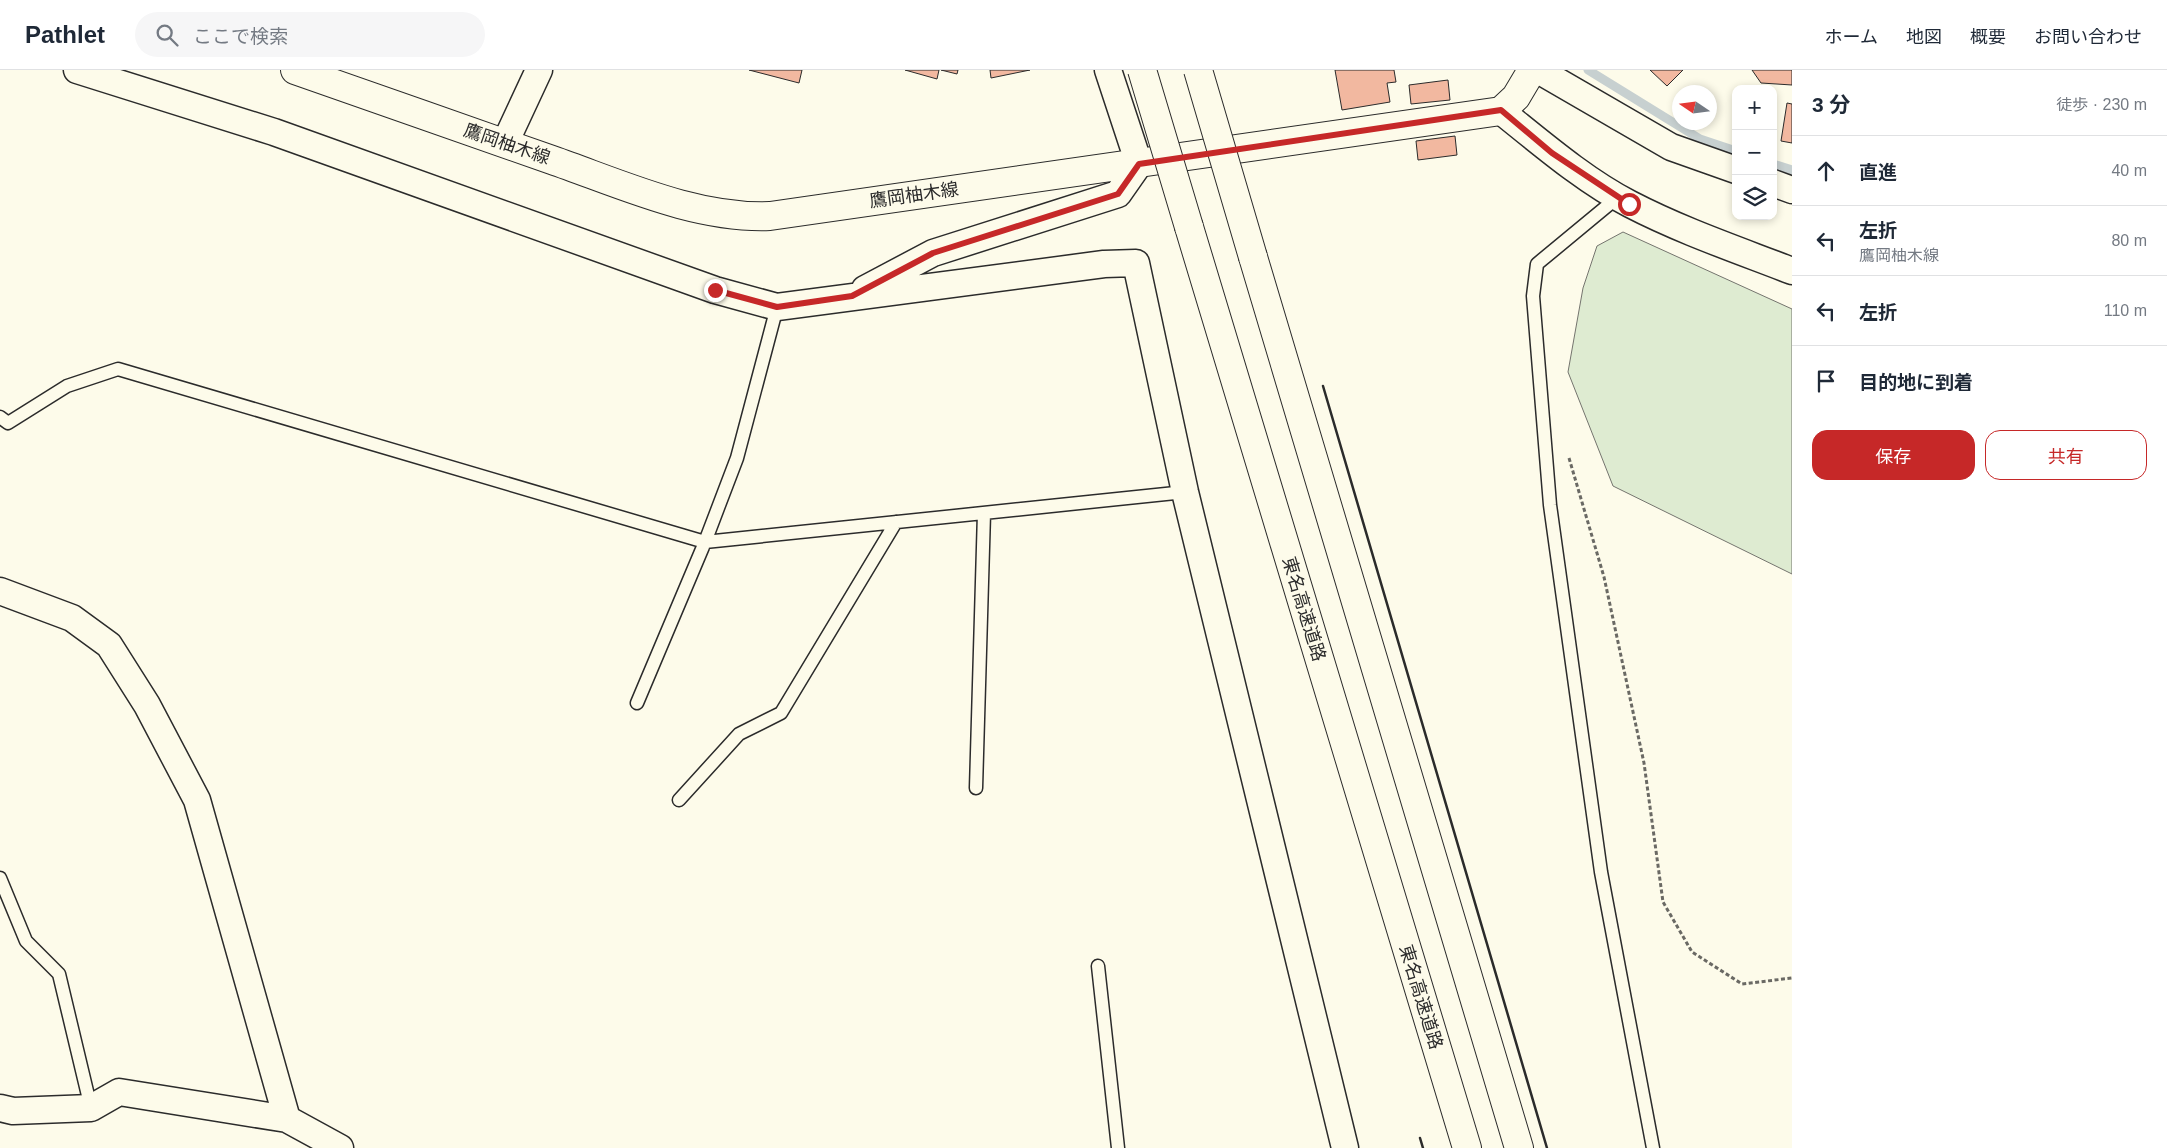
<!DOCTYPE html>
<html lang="ja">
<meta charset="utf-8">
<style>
:root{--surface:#fff;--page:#f6f6f7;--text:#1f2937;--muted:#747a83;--line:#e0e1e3;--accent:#c62828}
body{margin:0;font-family:Helvetica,"Noto Sans JP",sans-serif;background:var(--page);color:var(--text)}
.controls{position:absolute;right:15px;top:15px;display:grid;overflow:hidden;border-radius:10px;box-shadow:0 2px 8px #0003}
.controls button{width:45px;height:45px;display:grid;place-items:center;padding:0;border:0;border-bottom:1px solid var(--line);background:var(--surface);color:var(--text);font:25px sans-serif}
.compass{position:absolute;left:1672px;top:15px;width:45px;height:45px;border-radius:50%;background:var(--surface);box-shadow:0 2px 8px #0003;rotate:283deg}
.stop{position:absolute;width:15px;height:15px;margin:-11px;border:4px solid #c62828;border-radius:50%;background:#fff}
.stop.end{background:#c62828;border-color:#fff;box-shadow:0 1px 5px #0008}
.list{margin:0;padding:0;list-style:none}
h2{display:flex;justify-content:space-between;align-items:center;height:65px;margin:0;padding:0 20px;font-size:21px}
h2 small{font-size:16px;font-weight:400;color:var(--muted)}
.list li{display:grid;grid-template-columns:32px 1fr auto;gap:15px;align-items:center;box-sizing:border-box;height:70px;padding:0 20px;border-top:1px solid var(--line)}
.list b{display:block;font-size:19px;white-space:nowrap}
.list p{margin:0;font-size:16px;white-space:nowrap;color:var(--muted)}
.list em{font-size:16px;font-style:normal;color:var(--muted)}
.actions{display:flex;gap:10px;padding:15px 20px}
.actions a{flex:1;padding:11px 0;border:1px solid var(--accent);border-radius:15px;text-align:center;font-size:18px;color:var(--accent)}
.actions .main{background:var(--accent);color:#fff}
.icon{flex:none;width:28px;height:28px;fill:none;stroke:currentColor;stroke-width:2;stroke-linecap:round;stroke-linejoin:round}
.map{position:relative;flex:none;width:1792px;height:1078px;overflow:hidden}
header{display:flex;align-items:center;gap:30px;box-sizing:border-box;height:70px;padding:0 25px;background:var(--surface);border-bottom:1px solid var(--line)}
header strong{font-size:24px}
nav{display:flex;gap:28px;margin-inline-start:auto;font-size:18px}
.search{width:350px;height:45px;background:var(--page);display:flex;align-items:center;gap:12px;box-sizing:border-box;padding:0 18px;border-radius:28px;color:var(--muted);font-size:19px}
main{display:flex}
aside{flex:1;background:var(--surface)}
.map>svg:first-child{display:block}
.green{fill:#deebd1;stroke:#74746e}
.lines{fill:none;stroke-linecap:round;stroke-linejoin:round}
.stream{stroke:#c7d0d0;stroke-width:9}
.building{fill:#f2b8a0;stroke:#2b2b2b}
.lane-casing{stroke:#2b2b2b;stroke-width:15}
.street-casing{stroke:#2b2b2b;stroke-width:29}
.secondary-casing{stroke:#2b2b2b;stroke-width:30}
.highway-casing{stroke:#2b2b2b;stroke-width:30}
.path{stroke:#6a6964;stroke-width:3;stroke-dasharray:4 2.5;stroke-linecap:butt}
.lane{stroke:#fdfbea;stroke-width:12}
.street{stroke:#fdfbea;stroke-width:26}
.secondary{stroke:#fdfbea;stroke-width:28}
.highway{stroke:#fdfbea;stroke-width:28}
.highway-bridge-casing{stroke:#2b2b2b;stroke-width:30;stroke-linecap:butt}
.highway-bridge{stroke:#fdfbea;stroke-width:28}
.wall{stroke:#2b2b2b;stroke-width:2.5}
.route{stroke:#c62828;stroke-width:6}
.labels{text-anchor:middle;stroke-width:4;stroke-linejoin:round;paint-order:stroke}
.street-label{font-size:18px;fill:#2b2b2b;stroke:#fdfbea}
</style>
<header>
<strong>Pathlet</strong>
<div class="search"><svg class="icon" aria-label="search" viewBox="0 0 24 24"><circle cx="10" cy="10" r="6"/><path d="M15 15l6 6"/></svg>ここで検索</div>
<nav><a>ホーム</a><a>地図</a><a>概要</a><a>お問い合わせ</a></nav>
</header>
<main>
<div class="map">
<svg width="1792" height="1078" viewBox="0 0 1792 1078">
<rect width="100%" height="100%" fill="#fdfbea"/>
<path class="green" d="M1623 162 1792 239V504L1613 416 1568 302 1583 218 1597 176Z"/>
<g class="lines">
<path class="stream" d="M1588 0 1700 69 1736 81
M1773 94 1792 100"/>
</g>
<path class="building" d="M749 0H802L799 13Z
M905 0H939L937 9Z
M941 0H958L957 4Z
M990 0H1030L991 8Z
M1335 0H1394L1396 12 1387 13 1390 32 1342 40Z
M1650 0H1683L1667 16Z
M1752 0H1792V15L1761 13Z
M1448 10 1450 30 1411 34 1409 15Z
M1787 33 1792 34V73L1781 71Z
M1455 66 1457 85 1418 90 1416 71Z"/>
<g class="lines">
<g class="lane-casing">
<path id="lane" d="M1618 127 1537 194 1533 226 1550 435 1601 802 1653 1078
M0 347 8 353 67 316 118 299 705 472 1185 422
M637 633 705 472 737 388 777 237
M976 718 984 443
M679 730 739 664 781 643 896 452
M0 808 26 871 59 904 91 1038
M1098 896 1118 1078"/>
</g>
<g class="street-casing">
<path id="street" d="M77 0 274 62 715 220 777 237 1104 194 1136 193 1185 422 1345 1078
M1538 0 1671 77 1736 100
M1501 41C1541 73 1585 111 1630 134 1682 161 1738 180 1792 201
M505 73 539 0
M1773 113 1792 120
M865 219 933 183 1118 124 1139 94 1108 0
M0 521 72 548 109 575 147 635 197 730 287 1049
M0 1038 13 1041 91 1038 119 1022 287 1049 340 1078"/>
</g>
<g class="secondary-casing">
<path id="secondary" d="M295 0C381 30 466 60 552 90 621 114 696 149 770 146L1501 41 1516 27 1532 0"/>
</g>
<g class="highway-casing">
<path id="highway" d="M1189 157 1467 1078
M1253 187 1519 1078"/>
</g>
<path class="path" d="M1569 388 1604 507 1644 693 1663 832 1692 882 1742 914 1792 908"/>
<use href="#lane" class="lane"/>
<use href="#street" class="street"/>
<use href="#secondary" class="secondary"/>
<use href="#highway" class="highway"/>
<g class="highway-bridge-casing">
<path id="highway-bridge" d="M1142 0 1189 157
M1198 0 1253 187"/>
</g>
<use href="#highway-bridge" class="highway-bridge"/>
<path class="wall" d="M1323 316 1547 1078
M1420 1068 1423 1078"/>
</g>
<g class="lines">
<path class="route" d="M715 220 777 237 852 226 933 183 1118 124 1139 94 1501 40 1552 83 1629 134"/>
</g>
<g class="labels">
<g class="street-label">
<text transform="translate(507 74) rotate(19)" y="6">鷹岡柚木線</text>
<text transform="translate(914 125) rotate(-8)" y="6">鷹岡柚木線</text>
<text transform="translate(1304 539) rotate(73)" y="6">東名高速道路</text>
<text transform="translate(1421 927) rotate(73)" y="6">東名高速道路</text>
</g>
</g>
</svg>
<div class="controls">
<button>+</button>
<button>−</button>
<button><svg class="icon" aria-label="layers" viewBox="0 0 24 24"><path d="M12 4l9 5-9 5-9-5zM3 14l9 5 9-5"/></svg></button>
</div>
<svg class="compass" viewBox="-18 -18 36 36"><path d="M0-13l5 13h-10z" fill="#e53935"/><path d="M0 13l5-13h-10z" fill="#747a83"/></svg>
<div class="stop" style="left:1629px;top:134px"></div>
<div class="stop end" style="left:715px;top:220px"></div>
</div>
<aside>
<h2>3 分<small>徒歩 · 230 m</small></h2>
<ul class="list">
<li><svg class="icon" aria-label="ahead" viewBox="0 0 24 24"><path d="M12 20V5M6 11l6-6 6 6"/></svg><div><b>直進</b></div><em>40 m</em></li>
<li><svg class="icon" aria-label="left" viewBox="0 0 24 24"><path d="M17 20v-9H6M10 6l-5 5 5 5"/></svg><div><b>左折</b><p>鷹岡柚木線</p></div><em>80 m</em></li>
<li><svg class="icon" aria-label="left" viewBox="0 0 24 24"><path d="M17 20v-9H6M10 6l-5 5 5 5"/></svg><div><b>左折</b></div><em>110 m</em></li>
<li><svg class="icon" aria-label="arrive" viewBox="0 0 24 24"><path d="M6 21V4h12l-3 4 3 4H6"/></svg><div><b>目的地に到着</b></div></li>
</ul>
<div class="actions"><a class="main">保存</a><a>共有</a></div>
</aside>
</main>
